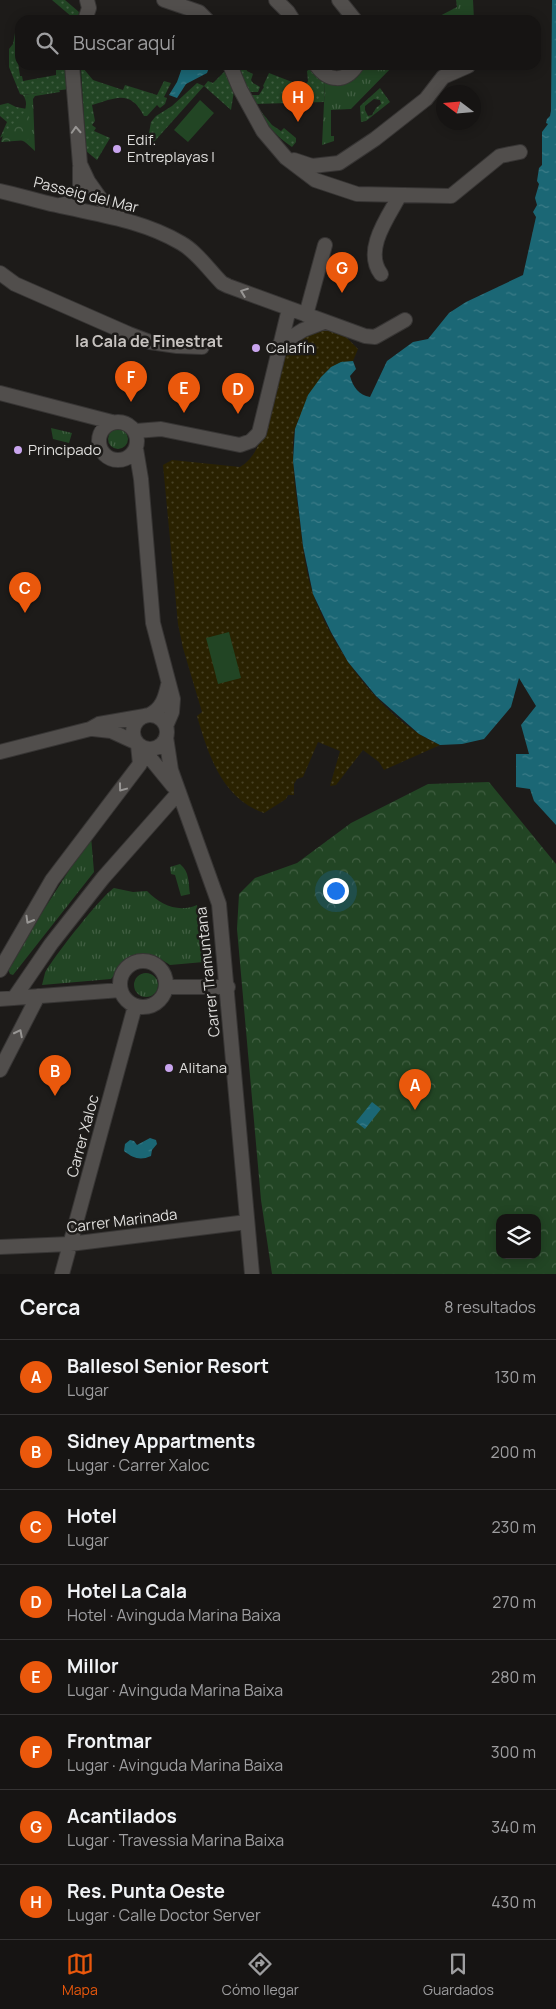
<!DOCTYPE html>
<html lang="es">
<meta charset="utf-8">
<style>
:root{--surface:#161413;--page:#1f1d1c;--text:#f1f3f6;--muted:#9e9ea0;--line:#353333;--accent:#ea580c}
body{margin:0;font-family:Manrope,sans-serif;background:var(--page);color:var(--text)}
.controls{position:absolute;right:15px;bottom:15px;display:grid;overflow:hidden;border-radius:10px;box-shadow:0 2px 12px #0003}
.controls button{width:45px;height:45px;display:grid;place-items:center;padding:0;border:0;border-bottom:1px solid var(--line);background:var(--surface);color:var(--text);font:25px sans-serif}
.compass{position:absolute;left:436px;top:85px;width:45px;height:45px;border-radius:50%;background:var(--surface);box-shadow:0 2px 12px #0003;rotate:286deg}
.you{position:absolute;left:335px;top:890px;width:18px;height:18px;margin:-12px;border:4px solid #fff;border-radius:50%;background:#1a73e8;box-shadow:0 0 0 8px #1a73e833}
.badge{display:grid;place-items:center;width:32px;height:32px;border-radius:50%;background:var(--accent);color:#fff;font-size:16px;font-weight:700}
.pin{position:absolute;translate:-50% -41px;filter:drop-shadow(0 1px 2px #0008)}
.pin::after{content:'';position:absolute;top:26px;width:18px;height:15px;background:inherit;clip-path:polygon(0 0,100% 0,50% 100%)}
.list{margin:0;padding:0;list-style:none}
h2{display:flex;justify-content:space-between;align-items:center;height:65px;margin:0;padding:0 20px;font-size:21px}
h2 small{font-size:16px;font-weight:400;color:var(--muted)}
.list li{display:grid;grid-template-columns:32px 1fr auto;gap:15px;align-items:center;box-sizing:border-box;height:75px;padding:0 20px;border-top:1px solid var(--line)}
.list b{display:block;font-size:19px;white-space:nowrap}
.list p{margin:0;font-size:16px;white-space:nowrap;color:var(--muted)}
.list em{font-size:16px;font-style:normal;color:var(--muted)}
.icon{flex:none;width:28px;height:28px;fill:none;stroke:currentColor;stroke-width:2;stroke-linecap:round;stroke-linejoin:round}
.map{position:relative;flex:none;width:556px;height:1274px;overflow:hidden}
.search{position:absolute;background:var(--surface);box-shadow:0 2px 12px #0003;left:15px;right:15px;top:15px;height:55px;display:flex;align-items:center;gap:12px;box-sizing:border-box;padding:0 18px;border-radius:15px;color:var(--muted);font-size:19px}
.sheet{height:665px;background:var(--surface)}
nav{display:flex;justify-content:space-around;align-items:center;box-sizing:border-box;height:70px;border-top:1px solid var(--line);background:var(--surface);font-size:14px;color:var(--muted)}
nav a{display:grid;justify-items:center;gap:2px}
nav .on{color:var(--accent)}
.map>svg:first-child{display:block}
.grass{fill:url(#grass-tufts)}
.forest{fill:url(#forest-crowns);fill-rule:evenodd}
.sand{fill:url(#sand-dots)}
.garden{fill:url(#garden-dots);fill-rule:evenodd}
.pitch{fill:#224524}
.water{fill:url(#water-ripples)}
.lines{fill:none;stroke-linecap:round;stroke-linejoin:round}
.street-casing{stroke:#373534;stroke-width:16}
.street{stroke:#514e4c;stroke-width:14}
.oneway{stroke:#989694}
.poi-dot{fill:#c9a5ee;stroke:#1d1b19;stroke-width:2}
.labels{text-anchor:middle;stroke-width:5;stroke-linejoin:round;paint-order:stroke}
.poi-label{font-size:15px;fill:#dedddb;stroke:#1d1b19;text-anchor:start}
.street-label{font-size:15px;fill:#dedddb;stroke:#1d1b19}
.neighbourhood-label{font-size:16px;font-weight:bold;fill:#c6c2bf;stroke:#1d1b19}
</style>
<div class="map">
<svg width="556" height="1274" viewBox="0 0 556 1274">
<defs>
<pattern id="grass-tufts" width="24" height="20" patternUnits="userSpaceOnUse" patternTransform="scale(1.25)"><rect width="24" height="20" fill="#224524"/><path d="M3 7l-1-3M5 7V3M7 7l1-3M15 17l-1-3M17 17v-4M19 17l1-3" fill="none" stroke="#425f43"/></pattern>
<pattern id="forest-crowns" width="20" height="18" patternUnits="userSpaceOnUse" patternTransform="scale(1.25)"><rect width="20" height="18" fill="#224524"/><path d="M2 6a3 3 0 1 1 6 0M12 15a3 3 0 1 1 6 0" fill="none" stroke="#425f43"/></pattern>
<pattern id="sand-dots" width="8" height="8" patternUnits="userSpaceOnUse" patternTransform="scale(1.25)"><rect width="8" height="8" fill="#2a2201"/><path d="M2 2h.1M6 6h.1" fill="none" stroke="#484225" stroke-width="1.8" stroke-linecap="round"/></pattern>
<pattern id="garden-dots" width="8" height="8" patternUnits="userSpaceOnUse" patternTransform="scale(1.25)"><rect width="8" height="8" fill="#224524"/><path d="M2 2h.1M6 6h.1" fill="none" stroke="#425f43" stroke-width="1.8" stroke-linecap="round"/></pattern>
<pattern id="water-ripples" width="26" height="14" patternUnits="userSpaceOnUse" patternTransform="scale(1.25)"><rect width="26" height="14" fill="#1b6775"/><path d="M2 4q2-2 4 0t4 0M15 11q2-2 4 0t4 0" fill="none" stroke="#3c7c88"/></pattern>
</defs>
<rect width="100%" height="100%" fill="#1d1b19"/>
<path class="grass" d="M456 0H473L474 20H452L451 18 432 20 457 7Z
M365 65H394L351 109 331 110V136H334V141L322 145 325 82C346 90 352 81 365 65Z
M59 90 60 92 35 96 33 99 35 151 25 142 7 133C16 122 33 109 23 95Z
M51 428 72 433 69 443 53 439Z
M108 439a10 10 0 1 1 20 0a10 10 0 1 1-20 0Z
M91 836 94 872 13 975 10 974 7 967Z
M180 864C190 872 188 883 190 894L181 896 175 875 171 874 170 867Z
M114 888 133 892 147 891C161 905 178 913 197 905L207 957 204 962 170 965 156 956H137L126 961 111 979 42 985C43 981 44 977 45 973 52 959 102 895 114 888Z
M134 985a12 12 0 1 1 24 0a12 12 0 1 1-24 0Z"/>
<path class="forest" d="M20 109 27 111C32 121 30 130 28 140L1 142 4 132Z
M489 782 556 864V1274H272L261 1200 237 929 239 894 255 878 297 863 351 823 428 784ZM500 1218H537V1255H500Z"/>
<path class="sand" d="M330 330 341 332 358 349 353 361C327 363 321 377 310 398 306 408 298 418 295 429 290 448 295 488 298 508 302 537 304 567 313 594 334 652 383 720 440 745L384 770 379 762 363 750 336 785 330 786 340 751 318 742 303 777 297 779 294 784V795H288L286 799 264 813C222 799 208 754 197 716L202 712 183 648 178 624 163 465 172 460 240 467C280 444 263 353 296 336 305 332 320 331 330 330Z"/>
<path class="garden" d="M52 0H65L79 12 78 17H72Z
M15 33 19 44 16 48 20 76H22L23 81 56 75V65H67L69 89 23 95 20 94 9 67V49L13 44Z
M233 65H245L247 71 253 74 251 80 253 83 260 87 258 92H245Z
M83 68 93 80 123 90 125 85 157 95 164 81 171 83 164 97 167 98 165 104 160 108 157 105 147 116H144C130 89 116 98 92 105L95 121 92 125 96 128 94 131 110 138 97 160 86 151 81 69Z
M310 69 316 76 325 82 324 102 255 104 272 125 281 131 284 128 296 138V142L292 147C272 134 259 115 247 95H259L264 87 263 86 269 73 305 87 308 81 307 71Z
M226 70 234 91 231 110 204 86 153 143 148 139 151 122 156 116 172 106 197 83 204 86 208 81 213 83Z
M380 88 390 102 366 121 361 122 360 106ZM374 99 380 100 381 104 376 108 372 115 368 116 365 110V106Z
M8 103 16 107 27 109 6 132 7 133 0 138 7 122 0 116V105Z"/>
<path class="pitch" d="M200 100 214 113 188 142 174 130Z
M229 632 241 678 218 684 206 638Z"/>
<path class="water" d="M552 0H556V825L534 801 530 789 516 787V754H529L521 725 536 706 519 678 511 707 484 739 462 744 440 745 419 734 376 696 348 662 331 632 313 594 303 546 293 461 295 429 308 395 321 377 331 367 341 362 353 361 356 369 350 376C353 387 359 395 370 397L387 361 413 342 428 339 449 313 466 302 523 275 536 217 533 212 537 205 535 198 539 184 537 181 539 168 542 165V132L548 124 546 123 547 119 550 116 551 111Z
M183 65H210L207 73 186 84 177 98 169 95 177 82Z
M372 1102 381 1109 365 1129 356 1122Z
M150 1138 156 1140 157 1144 152 1150 151 1156C140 1161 133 1158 124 1151L125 1144 130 1140 134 1141 137 1145Z"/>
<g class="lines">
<g class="street-casing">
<path id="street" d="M164 0 199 12 207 20
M276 0 288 12 293 20
M339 0 355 20
M85 20 89 8 87 0
M72 65 80 164 88 181 100 198 119 217
M230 65 240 89 263 131 286 158 315 180 357 194 451 196 500 156 520 152
M316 65C328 82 345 83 357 65
M294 160 312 166 339 163 375 139 426 99 443 77 468 66
M0 191C19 195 37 201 56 205 99 215 142 220 181 243 197 252 209 270 222 283L228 286 365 336 375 337 405 320
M61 205 72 202 80 195V167
M0 273 15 284 129 334 150 342 177 346 202 347
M381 274C363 250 388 217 400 195
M306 315 325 245
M279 345 303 330 324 322
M0 393 112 422
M99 441a19 19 0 1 1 38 0a19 19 0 1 1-38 0Z
M136 431 161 429 240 445 251 441 259 433 289 309
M136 449 141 479 153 623 173 699 172 712 166 726
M133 732a17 17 0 1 1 34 0a17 17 0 1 1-34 0Z
M149 715C162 709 165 698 168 685
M93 729 111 731 135 742
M166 737 171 770 219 904 252 1274
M142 748 173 786
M0 752 90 729 99 724 145 716
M120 984a23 23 0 1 1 46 0a23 23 0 1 1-46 0Z
M0 970 52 880 140 764 138 745
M166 987H228
M14 998 51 944 103 878 179 792
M0 999 121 990
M0 1070 38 996
M0 1247 70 1244 247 1222
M62 1274 135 1006"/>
</g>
<use href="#street" class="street"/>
</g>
<defs><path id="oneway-chevron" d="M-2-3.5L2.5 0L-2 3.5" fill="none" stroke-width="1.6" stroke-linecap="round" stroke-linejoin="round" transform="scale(1.25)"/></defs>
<g class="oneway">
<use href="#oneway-chevron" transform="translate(76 130) rotate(-93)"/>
<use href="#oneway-chevron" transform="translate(244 292) rotate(-159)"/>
<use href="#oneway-chevron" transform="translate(122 788) rotate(127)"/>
<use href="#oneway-chevron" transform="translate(29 920) rotate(120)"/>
<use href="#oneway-chevron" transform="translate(19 1033) rotate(-63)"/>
</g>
<g class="poi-dot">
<circle cx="117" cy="149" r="5"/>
<circle cx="256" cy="348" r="5"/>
<circle cx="18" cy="450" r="5"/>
<circle cx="169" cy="1068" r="5"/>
</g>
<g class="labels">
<g class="poi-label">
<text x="127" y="145">Edif.<tspan x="127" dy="17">Entreplayas I</tspan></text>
<text x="266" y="353">Calafín</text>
<text x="28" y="455">Principado</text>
<text x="179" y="1073">Alitana</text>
</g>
<g class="street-label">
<text transform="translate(86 195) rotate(14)" y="5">Passeig del Mar</text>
<text transform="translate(208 972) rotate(-96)" y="5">Carrer Tramuntana</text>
<text transform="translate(83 1136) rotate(-75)" y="5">Carrer Xaloc</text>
<text transform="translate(122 1221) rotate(-7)" y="5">Carrer Marinada</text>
</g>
<g class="neighbourhood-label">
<text x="149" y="347">la Cala de Finestrat</text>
</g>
</g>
</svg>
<div class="controls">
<button><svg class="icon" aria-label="layers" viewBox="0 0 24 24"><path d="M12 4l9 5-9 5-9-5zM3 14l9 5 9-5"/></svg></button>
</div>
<svg class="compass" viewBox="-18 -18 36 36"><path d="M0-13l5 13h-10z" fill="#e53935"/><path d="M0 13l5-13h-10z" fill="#9e9ea0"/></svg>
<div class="you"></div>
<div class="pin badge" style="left:415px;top:1110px">A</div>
<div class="pin badge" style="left:55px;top:1096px">B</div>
<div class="pin badge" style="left:25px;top:613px">C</div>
<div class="pin badge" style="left:238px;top:414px">D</div>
<div class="pin badge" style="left:184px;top:413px">E</div>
<div class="pin badge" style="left:131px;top:402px">F</div>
<div class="pin badge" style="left:342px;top:293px">G</div>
<div class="pin badge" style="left:298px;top:122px">H</div>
<div class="search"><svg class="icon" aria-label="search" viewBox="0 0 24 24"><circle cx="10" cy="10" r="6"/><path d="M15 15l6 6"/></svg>Buscar aquí</div>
</div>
<section class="sheet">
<h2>Cerca<small>8 resultados</small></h2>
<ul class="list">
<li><span class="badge">A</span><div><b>Ballesol Senior Resort</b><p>Lugar</p></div><em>130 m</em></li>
<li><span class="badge">B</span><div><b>Sidney Appartments</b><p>Lugar · Carrer Xaloc</p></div><em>200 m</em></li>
<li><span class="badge">C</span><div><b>Hotel</b><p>Lugar</p></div><em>230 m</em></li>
<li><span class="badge">D</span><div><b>Hotel La Cala</b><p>Hotel · Avinguda Marina Baixa</p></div><em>270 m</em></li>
<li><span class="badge">E</span><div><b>Millor</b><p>Lugar · Avinguda Marina Baixa</p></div><em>280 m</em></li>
<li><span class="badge">F</span><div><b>Frontmar</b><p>Lugar · Avinguda Marina Baixa</p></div><em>300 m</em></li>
<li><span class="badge">G</span><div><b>Acantilados</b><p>Lugar · Travessia Marina Baixa</p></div><em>340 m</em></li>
<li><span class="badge">H</span><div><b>Res. Punta Oeste</b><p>Lugar · Calle Doctor Server</p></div><em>430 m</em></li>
</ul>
</section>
<nav>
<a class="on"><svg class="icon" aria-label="map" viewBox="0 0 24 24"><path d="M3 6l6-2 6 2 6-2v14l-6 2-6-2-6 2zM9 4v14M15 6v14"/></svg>Mapa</a>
<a><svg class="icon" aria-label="directions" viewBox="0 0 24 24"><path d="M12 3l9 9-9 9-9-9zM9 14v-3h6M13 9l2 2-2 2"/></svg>Cómo llegar</a>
<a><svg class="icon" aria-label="saved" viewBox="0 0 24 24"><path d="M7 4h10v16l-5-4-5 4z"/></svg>Guardados</a>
</nav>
